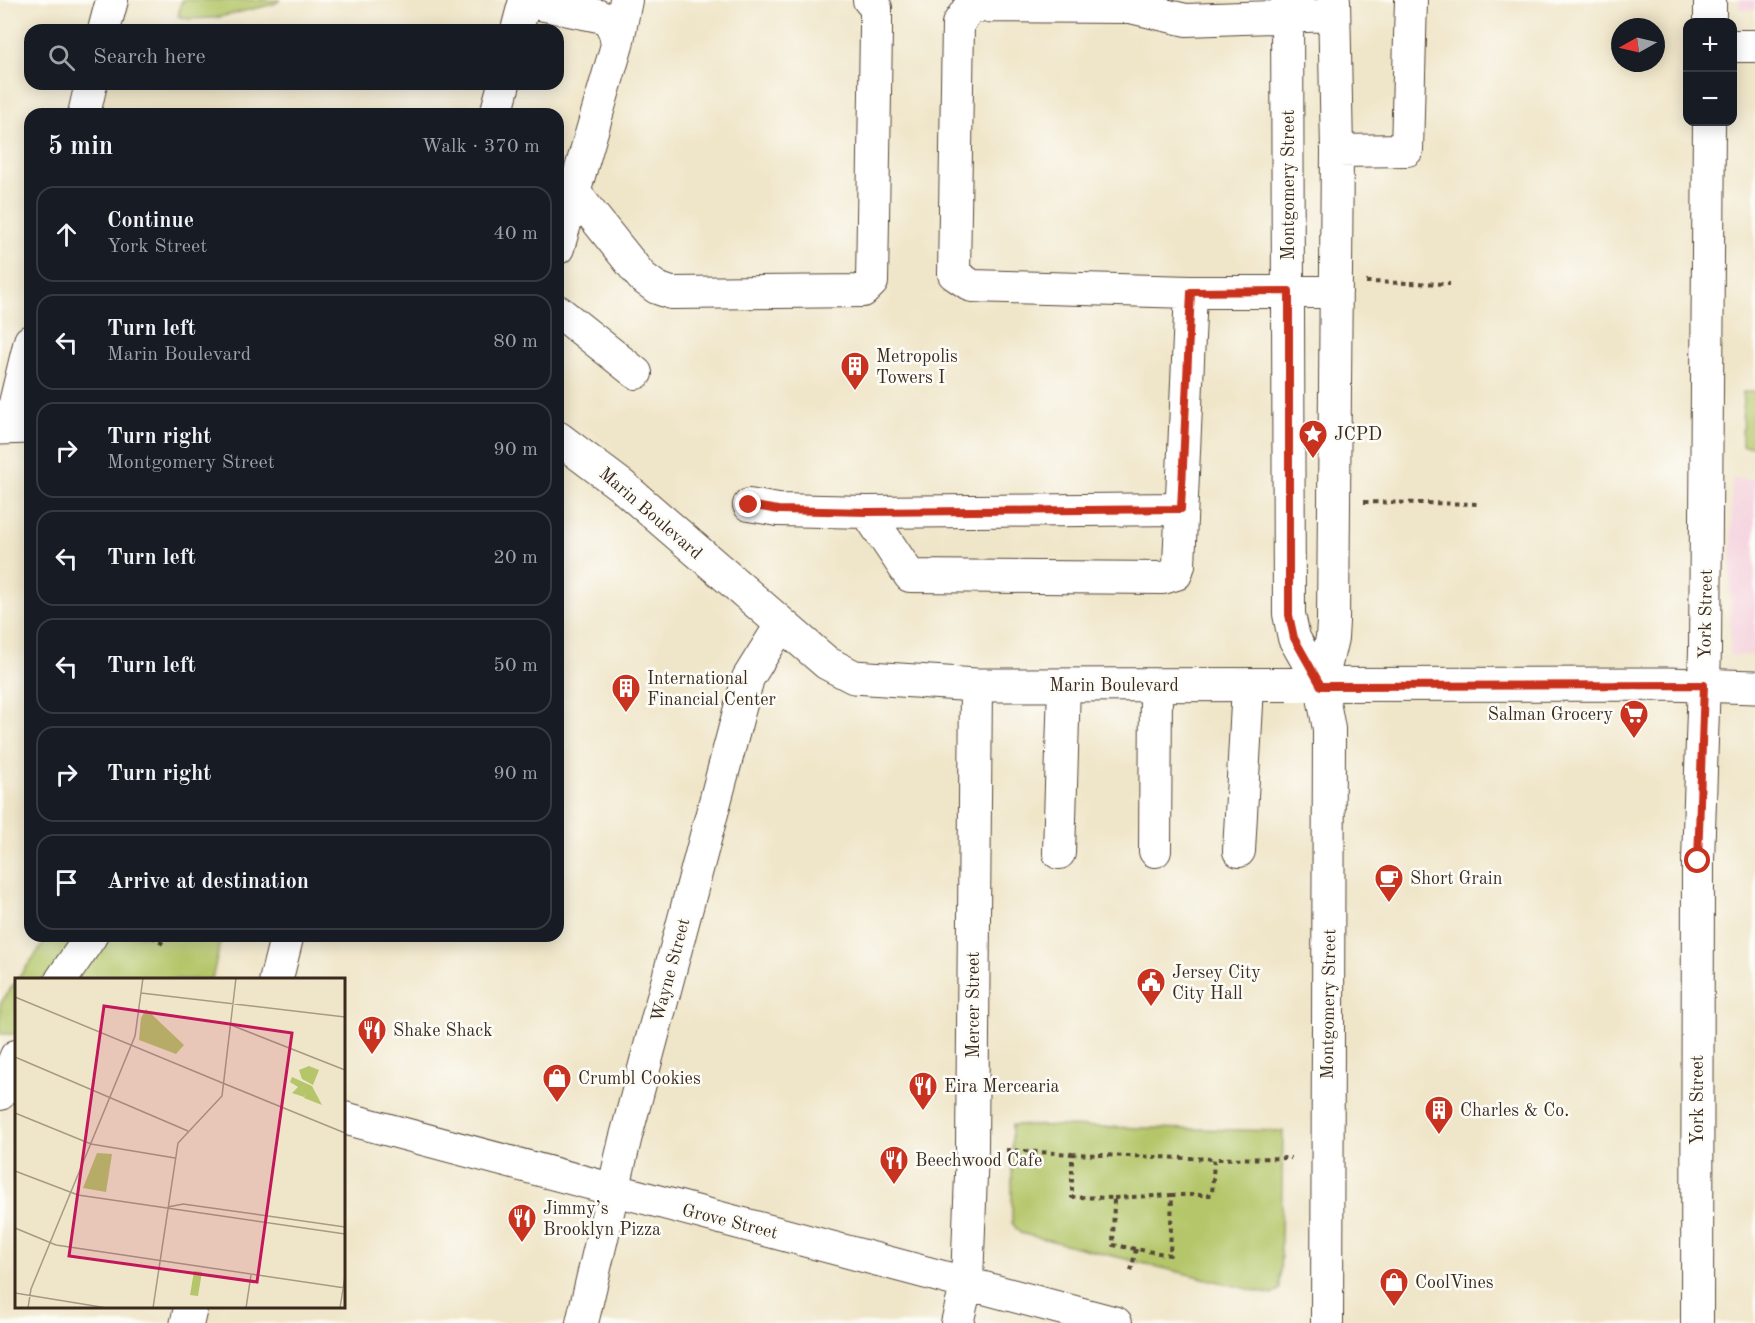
<!DOCTYPE html>
<meta charset="utf-8">
<style>
:root{--surface:#171b24;--page:#20242c;--text:#f1f3f6;--muted:#9ea1a6;--line:#363941}
body{margin:0;font-family:"Old Standard TT",serif;background:var(--page);color:var(--text)}
.controls{position:absolute;right:18px;top:18px;display:grid;overflow:hidden;border-radius:12px;box-shadow:0 3px 15px #0003}
.controls button{width:54px;height:54px;display:grid;place-items:center;padding:0;border:0;border-bottom:2px solid var(--line);background:var(--surface);color:var(--text);font:30px sans-serif}
.compass{position:absolute;left:1611px;top:18px;width:54px;height:54px;border-radius:50%;background:var(--surface);box-shadow:0 3px 15px #0003;rotate:262deg}
.stop{position:absolute;width:18px;height:18px;margin:-14px;border:4px solid #c8321e;border-radius:50%;background:#fff}
.stop.end{background:#c8321e;border-color:#fff;box-shadow:0 2px 6px #0008}
.list{margin:0;padding:0;list-style:none}
h2{display:flex;justify-content:space-between;align-items:center;height:78px;margin:0;padding:0 24px;font-size:26px}
h2 small{font-size:20px;font-weight:400;color:var(--muted)}
.list li{display:grid;grid-template-columns:39px 1fr auto;gap:18px;align-items:center;box-sizing:border-box;height:96px;margin:0 12px 12px;padding:0 12px;border:2px solid var(--line);border-radius:18px}
.list b{display:block;font-size:22px;white-space:nowrap}
.list p{margin:0;font-size:20px;white-space:nowrap;color:var(--muted)}
.list em{font-size:20px;font-style:normal;color:var(--muted)}
.icon{flex:none;width:33px;height:33px;fill:none;stroke:currentColor;stroke-width:2;stroke-linecap:round;stroke-linejoin:round}
.map{position:relative;flex:none;width:1755px;height:1323px;overflow:hidden}
.search{position:absolute;background:var(--surface);box-shadow:0 3px 15px #0003;left:24px;top:24px;width:540px;height:66px;display:flex;align-items:center;gap:15px;box-sizing:border-box;padding:0 21px;border-radius:18px;color:var(--muted);font-size:22px}
.panel{position:absolute;background:var(--surface);box-shadow:0 3px 15px #0003;left:24px;top:108px;width:540px;height:834px;border-radius:18px}
.map>svg:first-child{display:block}
.built{fill:#f4cfdc}
.green{fill:#b4c669;stroke:#787844;stroke-width:1.5}
.lines{fill:none;stroke-linecap:round;stroke-linejoin:round}
.minor-casing{stroke:#564638;stroke-width:34}
.major-casing{stroke:#564638;stroke-width:35}
.path{stroke:#564638;stroke-width:4;stroke-dasharray:4.5 4.5;stroke-linecap:butt}
.minor{stroke:#fff;stroke-width:32}
.major{stroke:#fff;stroke-width:33}
.route{stroke:#c8321e;stroke-width:8}
.labels{text-anchor:middle;stroke-width:5;stroke-linejoin:round;paint-order:stroke}
.street-label{font-size:18px;fill:#3b2a1e;stroke:#fdfcf7}
.poi-label{font-size:18px;fill:#3b2a1e;stroke:#fdfcf7;text-anchor:start}
.inset-road{fill:none;stroke:#a79a84;stroke-width:1.5}
.view{fill:#c2185b;fill-opacity:0.15;stroke:#c2185b;stroke-width:3}
.inset-edge{fill:none;stroke:#3b2a1e;stroke-width:3}
</style>
<div class="map">
<svg width="1755" height="1323" viewBox="0 0 1755 1323">
<rect width="100%" height="100%" fill="#fdfcf7"/>
<filter id="ink" filterUnits="userSpaceOnUse"><feTurbulence type="fractalNoise" baseFrequency=".0167" numOctaves="2"/><feDisplacementMap in="SourceGraphic" scale="12" xChannelSelector="R" yChannelSelector="G"/><feConvolveMatrix kernelMatrix="1 2 1 2 8 2 1 2 1" color-interpolation-filters="sRGB"/></filter>
<filter id="wash" filterUnits="userSpaceOnUse"><feTurbulence type="fractalNoise" baseFrequency=".008" numOctaves="4" result="noise"/><feDisplacementMap in="SourceGraphic" scale="24" xChannelSelector="R" yChannelSelector="G"/><feGaussianBlur stdDeviation="1.35" result="paint"/><feColorMatrix in="noise" values="0 0 0 0 0 0 0 0 0 0 0 0 0 0 0 0 0 1.4 0 .05"/><feComposite in="paint" operator="in"/></filter>
<g filter="url(#wash)">
<rect width="100%" height="100%" fill="#efe5c8"/>
<path class="built" d="M1739 0H1755V10L1739 9Z
M1732 479H1755V655H1730Z"/>
<path class="green" d="M182 0H280L274 4 215 18 187 19 178 16Z
M1743 392H1755V446H1742Z
M49 936H222L212 979 17 980Z
M16 981V1034H0V1004Z
M1012 1125 1283 1131 1280 1289 1272 1295 1020 1233 1012 1223Z"/>
</g>
<g filter="url(#ink)">
<g class="lines">
<g class="minor-casing">
<path id="minor" d="M1287 0 1289 614 1294 638 1321 686 1329 729 1327 1323
M525 1 599 16 609 20 615 33 617 45 558 248
M1710 22V0
M104 30 112 0
M517 30 525 0
M617 45 626 0
M1732 46H1755
M84 114 91 84
M496 114 504 84
M1337 151 1407 150 1411 0
M574 192 642 277 657 288 671 293 863 291 872 282 876 29V8L869 0
M1191 292 972 286 954 274 958 24 970 6 1130 7 1186 20 1334 15
M558 311 636 373
M9 428 30 341
M749 505 778 510 867 512 910 576 1163 578 1176 574 1179 565 1191 292H1336
M867 512 1181 509
M1321 686 1332 638 1333 621 1337 151 1334 0
M1155 851 1156 686
M1239 851 1248 686
M1059 853 1064 685
M61 980 91 936
M0 1094 16 1056
M344 1118 1116 1323
M582 1323 625 1140 748 678 781 625
M957 1323 967 1282 972 1148 976 685
M1697 1323 1698 861 1705 650 1709 122"/>
</g>
<g class="major-casing">
<path id="major" d="M0 428 30 427
M558 438 622 486 827 663 854 677 976 685 1668 684 1755 687
M276 980 287 936
M187 1323 191 1306"/>
</g>
<path class="path" d="M1366 282 1450 284
M1364 502 1481 504
M152 936 166 946
M1006 1150 1072 1154V1197L1114 1198 1113 1245 1170 1255 1172 1195H1212L1214 1159 1291 1158
M1072 1154 1214 1159
M1114 1198 1172 1195
M1131 1271 1136 1249"/>
<use href="#minor" class="minor"/>
<use href="#major" class="major"/>
</g>
</g>
<g class="lines" filter="url(#ink)">
<path class="route" d="M749 505 778 510 867 512 1181 509 1191 292 1289 291V615L1294 638 1321 686 1704 685 1698 861"/>
</g>
<defs>
<g id="building-pin" transform="scale(1.5)"><path d="M0 17L-7.5 6A9.5 9.5 0 1 1 7.5 6Z" fill="#c8321e" stroke="#fdfcf7"/><path d="M-4-6H4V6H1V3H-1V6H-4ZM-2.5-4.3h1.7v1.8h-1.7ZM.8-4.3h1.7v1.8H.8ZM-2.5-1h1.7V.8h-1.7ZM.8-1h1.7V.8H.8Z" fill="#fff"/></g>
<g id="sight-pin" transform="scale(1.5)"><path d="M0 17L-7.5 6A9.5 9.5 0 1 1 7.5 6Z" fill="#c8321e" stroke="#fdfcf7"/><path d="M0-6L1.8-2.2L6-1.7L2.9 1.2L3.7 5.4L0 3.3L-3.7 5.4L-2.9 1.2L-6-1.7L-1.8-2.2Z" fill="#fff"/></g>
<g id="supermarket-pin" transform="scale(1.5)"><path d="M0 17L-7.5 6A9.5 9.5 0 1 1 7.5 6Z" fill="#c8321e" stroke="#fdfcf7"/><path d="M-6-5.5h2.5l.6 2H6L4.5 2H-2.5L-4.4-4H-6ZM-1.5 3.2a1.3 1.3 0 1 0 .1 0ZM3 3.2a1.3 1.3 0 1 0 .1 0Z" fill="#fff"/></g>
<g id="cafe-pin" transform="scale(1.5)"><path d="M0 17L-7.5 6A9.5 9.5 0 1 1 7.5 6Z" fill="#c8321e" stroke="#fdfcf7"/><path d="M-5.5-4.5H6V0H3Q3 3.5 0 3.5H-2.5Q-5.5 3.5-5.5 0ZM3-3.2v2h1.7v-2ZM-6 4.5H4V6H-6Z" fill="#fff"/></g>
<g id="civic-pin" transform="scale(1.5)"><path d="M0 17L-7.5 6A9.5 9.5 0 1 1 7.5 6Z" fill="#c8321e" stroke="#fdfcf7"/><path d="M-.6-6.5H3V-4.5H.6V-3L4-1V1h2V6H-6V1h2V-1L-.6-3ZM-1.2 2.5V6h2.4V2.5Z" fill="#fff"/></g>
<g id="restaurant-pin" transform="scale(1.5)"><path d="M0 17L-7.5 6A9.5 9.5 0 1 1 7.5 6Z" fill="#c8321e" stroke="#fdfcf7"/><path d="M-5-6h1v4h1v-4h1v4h1v-4h1v5L-1.5 .5V6h-2V.5L-5-1ZM5-6V6H3V1.5H1.5Q1.5-4 5-6Z" fill="#fff"/></g>
<g id="shop-pin" transform="scale(1.5)"><path d="M0 17L-7.5 6A9.5 9.5 0 1 1 7.5 6Z" fill="#c8321e" stroke="#fdfcf7"/><path d="M-5-2.5h2.3a2.7 3.5 0 0 1 5.4 0H5L5.5 6h-11ZM-1.5-2.5h3a1.5 2.3 0 0 0-3 0Z" fill="#fff"/></g>
</defs>
<g fill-rule="evenodd">
<use href="#building-pin" x="855" y="366"/>
<use href="#sight-pin" x="1313" y="434"/>
<use href="#building-pin" x="626" y="688"/>
<use href="#supermarket-pin" x="1634" y="714"/>
<use href="#cafe-pin" x="1389" y="878"/>
<use href="#civic-pin" x="1151" y="982"/>
<use href="#restaurant-pin" x="372" y="1030"/>
<use href="#shop-pin" x="557" y="1078"/>
<use href="#restaurant-pin" x="923" y="1086"/>
<use href="#building-pin" x="1439" y="1110"/>
<use href="#restaurant-pin" x="894" y="1160"/>
<use href="#restaurant-pin" x="522" y="1218"/>
<use href="#shop-pin" x="1394" y="1282"/>
</g>
<g class="labels">
<g class="street-label">
<text transform="translate(1288 185) rotate(-90)" y="6">Montgomery Street</text>
<text transform="translate(651 513) rotate(41)" y="6">Marin Boulevard</text>
<text transform="translate(1705 614) rotate(-89)" y="6">York Street</text>
<text x="1114" y="691">Marin Boulevard</text>
<text transform="translate(670 970) rotate(-75)" y="6">Wayne Street</text>
<text transform="translate(1328 1004) rotate(-89)" y="6">Montgomery Street</text>
<text transform="translate(973 1005) rotate(-90)" y="6">Mercer Street</text>
<text transform="translate(1697 1100) rotate(-90)" y="6">York Street</text>
<text transform="translate(730 1221) rotate(14)" y="6">Grove Street</text>
</g>
<g class="poi-label">
<text x="876" y="362">Metropolis<tspan x="876" dy="21">Towers I</tspan></text>
<text x="1334" y="440">JCPD</text>
<text x="647" y="684">International<tspan x="647" dy="21">Financial Center</tspan></text>
<text x="1613" y="720" text-anchor="end">Salman Grocery</text>
<text x="1410" y="884">Short Grain</text>
<text x="1172" y="978">Jersey City<tspan x="1172" dy="21">City Hall</tspan></text>
<text x="393" y="1036">Shake Shack</text>
<text x="578" y="1084">Crumbl Cookies</text>
<text x="944" y="1092">Eira Mercearia</text>
<text x="1460" y="1116">Charles &amp; Co.</text>
<text x="915" y="1166">Beechwood Cafe</text>
<text x="543" y="1214">Jimmy’s<tspan x="543" dy="21">Brooklyn Pizza</tspan></text>
<text x="1415" y="1288">CoolVines</text>
</g>
</g>
<g transform="translate(15 978)">
<rect width="330" height="330" fill="#efe5c8"/>
<path d="M131 31 169 67 161 76 124 62 126 40ZM294 88 304 92 298 107 287 101 284 92ZM277 99 297 108 307 127 289 120 291 115 289 119 277 115 283 109 275 104ZM82 175 97 176 91 214 68 210ZM179 293 187 294 183 318 175 317Z" fill="#b4c669"/>
<path class="inset-road" d="M126 15 330 39M0 19 210 106M216 47 330 92M0 79 173 153M210 106 330 155M0 135 76 166 160 180M0 193 63 217 330 256M153 229 168 226 330 249M0 250 41 267 330 310M0 315 92 330M13 330 16 311 120 58 128 0M138 330 163 165 207 118 221 0M231 330 236 297M325 330 330 298"/>
<path class="view" d="M89 28 277 55 242 304 54 278Z"/>
<rect width="330" height="330" class="inset-edge"/>
</g>
</svg>
<div class="controls">
<button>+</button>
<button>−</button>
</div>
<svg class="compass" viewBox="-18 -18 36 36"><path d="M0-13l5 13h-10z" fill="#e53935"/><path d="M0 13l5-13h-10z" fill="#9ea1a6"/></svg>
<div class="stop" style="left:1698px;top:861px"></div>
<div class="stop end" style="left:749px;top:505px"></div>
<div class="search"><svg class="icon" aria-label="search" viewBox="0 0 24 24"><circle cx="10" cy="10" r="6"/><path d="M15 15l6 6"/></svg>Search here</div>
<section class="panel">
<h2>5 min<small>Walk · 370 m</small></h2>
<ul class="list">
<li><svg class="icon" aria-label="ahead" viewBox="0 0 24 24"><path d="M12 20V5M6 11l6-6 6 6"/></svg><div><b>Continue</b><p>York Street</p></div><em>40 m</em></li>
<li><svg class="icon" aria-label="left" viewBox="0 0 24 24"><path d="M17 20v-9H6M10 6l-5 5 5 5"/></svg><div><b>Turn left</b><p>Marin Boulevard</p></div><em>80 m</em></li>
<li><svg class="icon" aria-label="right" viewBox="0 0 24 24"><path d="M7 20v-9h11M14 6l5 5-5 5"/></svg><div><b>Turn right</b><p>Montgomery Street</p></div><em>90 m</em></li>
<li><svg class="icon" aria-label="left" viewBox="0 0 24 24"><path d="M17 20v-9H6M10 6l-5 5 5 5"/></svg><div><b>Turn left</b></div><em>20 m</em></li>
<li><svg class="icon" aria-label="left" viewBox="0 0 24 24"><path d="M17 20v-9H6M10 6l-5 5 5 5"/></svg><div><b>Turn left</b></div><em>50 m</em></li>
<li><svg class="icon" aria-label="right" viewBox="0 0 24 24"><path d="M7 20v-9h11M14 6l5 5-5 5"/></svg><div><b>Turn right</b></div><em>90 m</em></li>
<li><svg class="icon" aria-label="arrive" viewBox="0 0 24 24"><path d="M6 21V4h12l-3 4 3 4H6"/></svg><div><b>Arrive at destination</b></div></li>
</ul>
</section>
</div>
